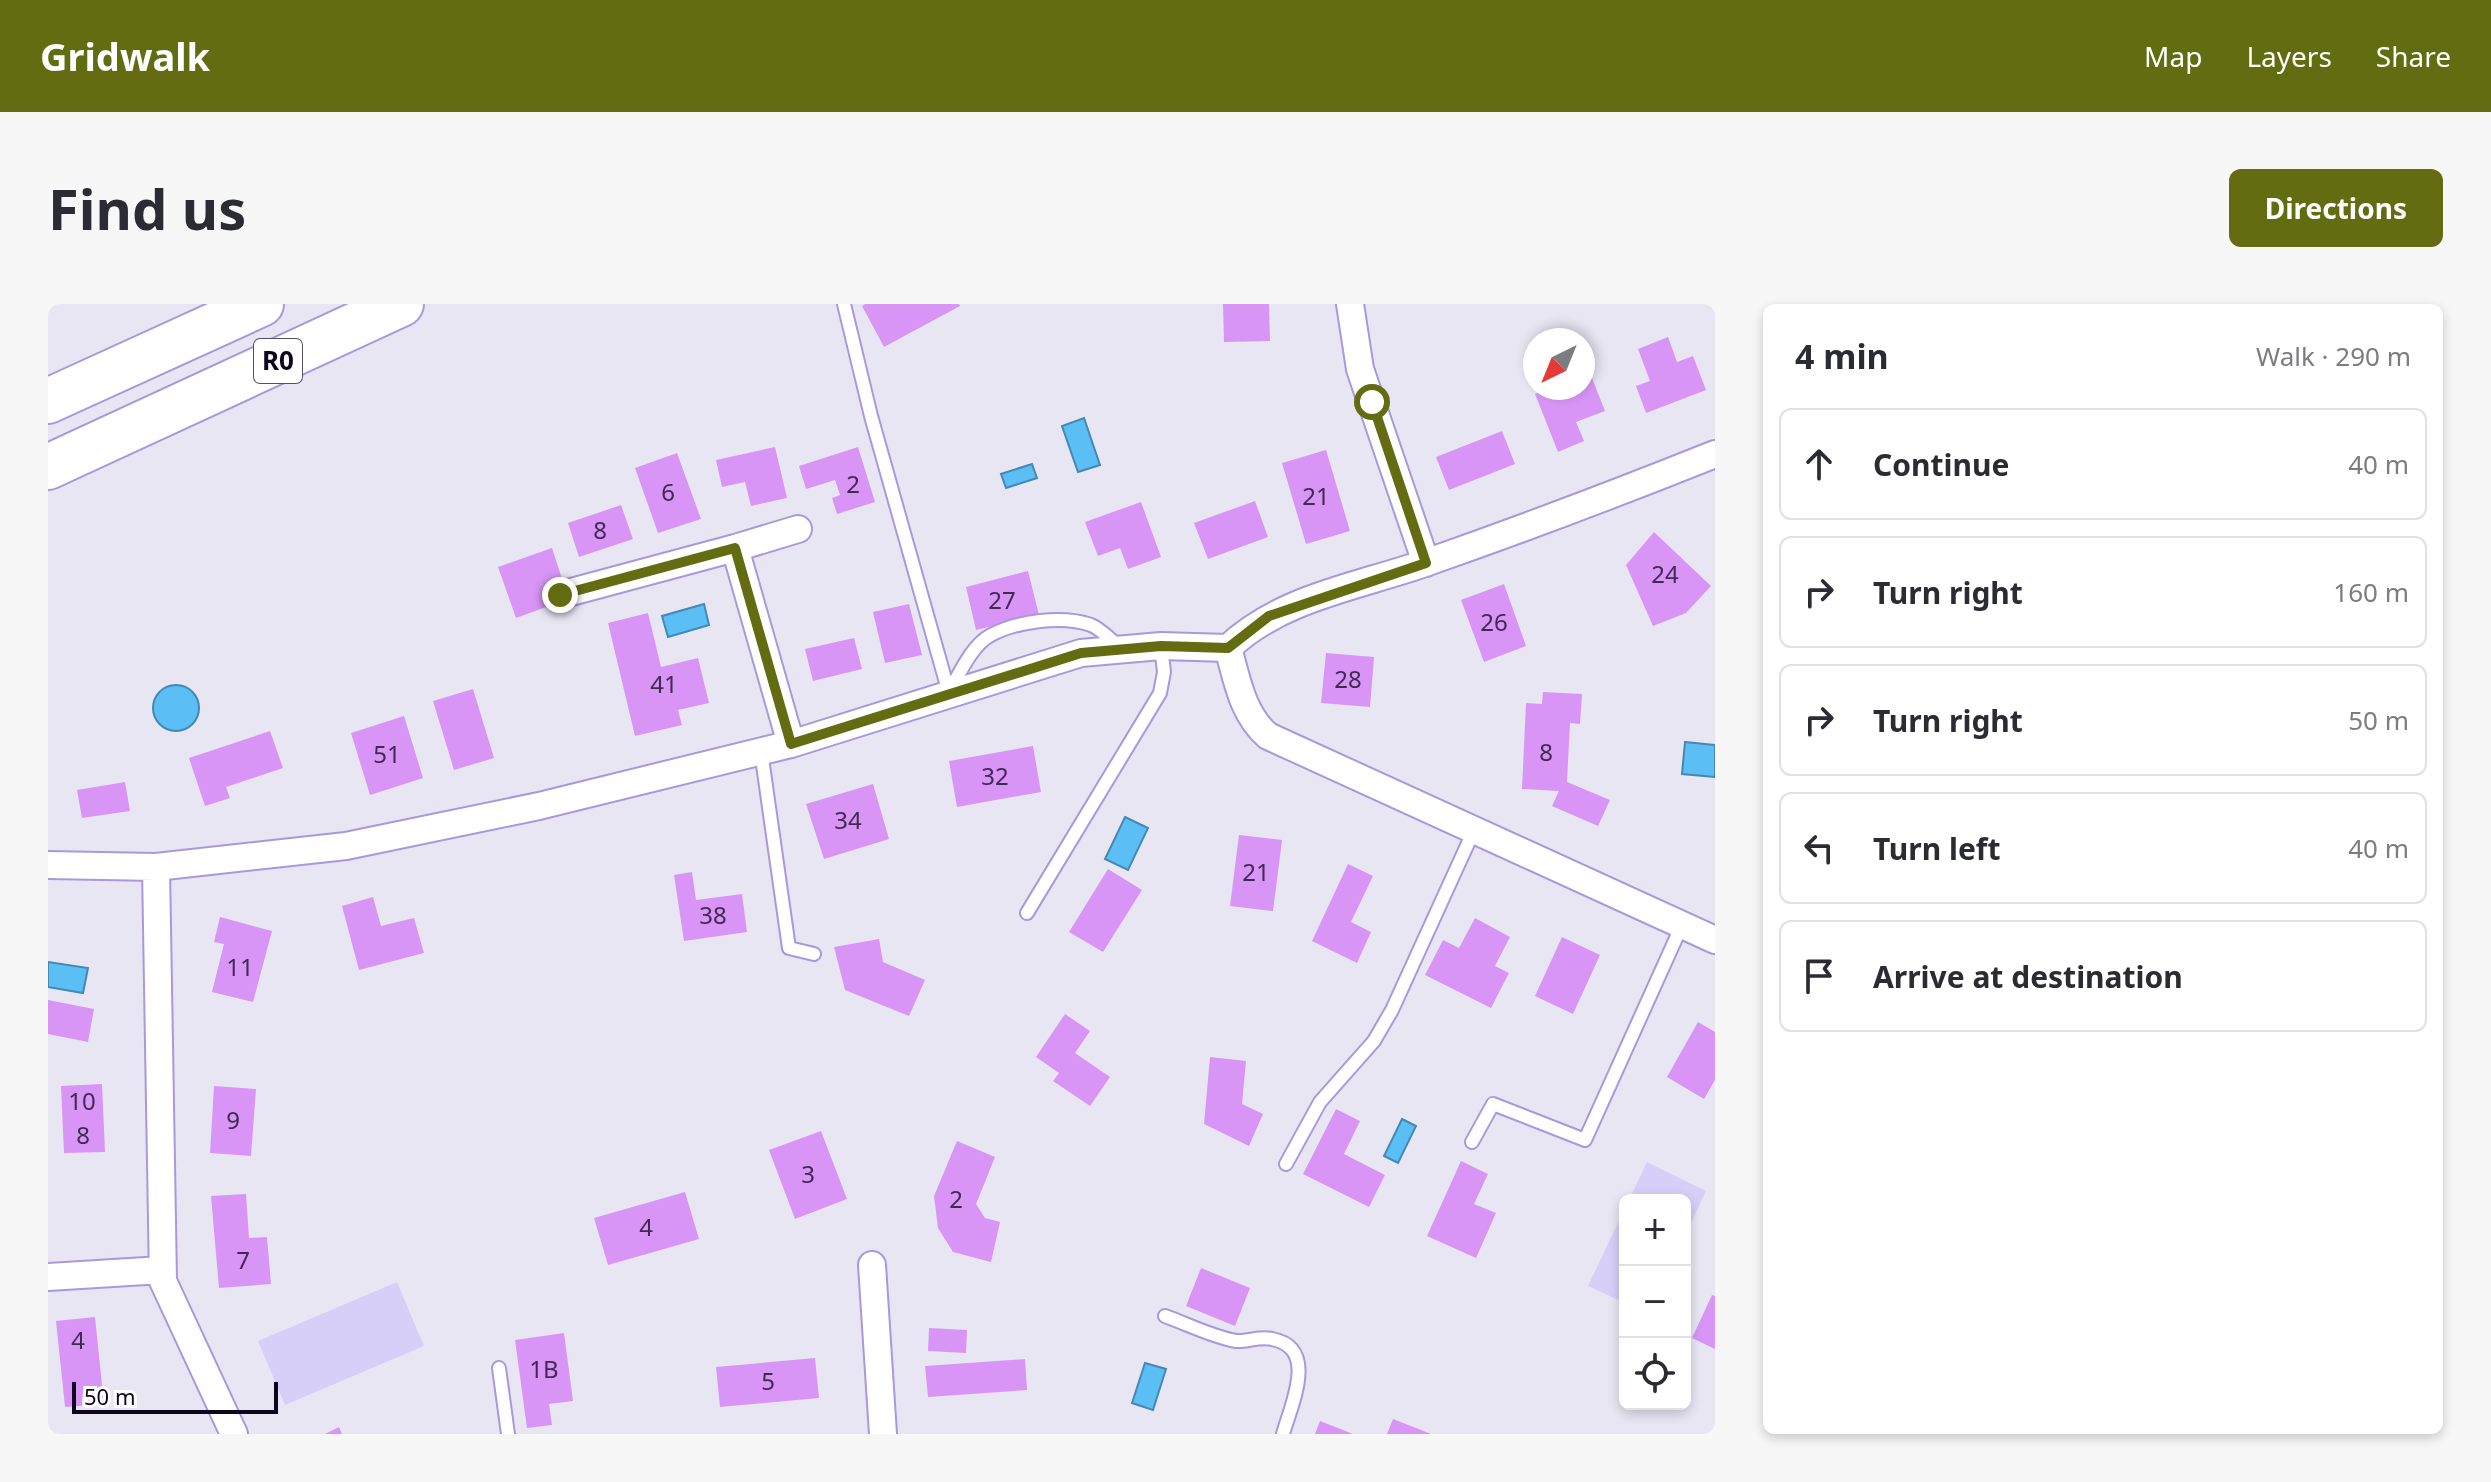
<!DOCTYPE html>
<meta charset="utf-8">
<style>
:root{--surface:#fff;--page:#f7f7f7;--text:#2b2b33;--muted:#7c7c81;--line:#e1e1e2;--accent:#646c11}
body{margin:0;font-family:"Noto Sans",sans-serif;background:var(--page);color:var(--text)}
.controls{position:absolute;right:24px;bottom:24px;display:grid;overflow:hidden;border-radius:12px;box-shadow:0 4px 12px #0003}
.controls button{width:72px;height:72px;display:grid;place-items:center;padding:0;border:0;border-bottom:2px solid var(--line);background:var(--surface);color:var(--text);font:40px sans-serif}
.compass{position:absolute;left:1475px;top:24px;width:72px;height:72px;border-radius:50%;background:var(--surface);box-shadow:0 4px 12px #0003;rotate:223deg}
.scale{position:absolute;left:24px;bottom:20px;width:206px;box-sizing:border-box;padding-left:8px;border:4px solid #0e061e;border-top:0;font-size:22px;line-height:28px;white-space:nowrap;color:#0e061e;-webkit-text-stroke:6px #fff;paint-order:stroke}
.stop{position:absolute;width:24px;height:24px;margin:-18px;border:6px solid #646c11;border-radius:50%;background:#fff}
.stop.end{background:#646c11;border-color:#fff;box-shadow:0 2px 8px #0008}
.list{margin:0;padding:0;list-style:none}
h2{display:flex;justify-content:space-between;align-items:center;height:104px;margin:0;padding:0 32px;font-size:34px}
h2 small{font-size:26px;font-weight:400;color:var(--muted)}
.list li{display:grid;grid-template-columns:52px 1fr auto;gap:24px;align-items:center;box-sizing:border-box;height:112px;margin:0 16px 16px;padding:0 16px;border:2px solid var(--line);border-radius:12px}
.list b{display:block;font-size:30px;white-space:nowrap}
.list em{font-size:26px;font-style:normal;color:var(--muted)}
.icon{flex:none;width:44px;height:44px;fill:none;stroke:currentColor;stroke-width:2;stroke-linecap:round;stroke-linejoin:round}
.map{position:relative;flex:none;width:1667px;height:1130px;overflow:hidden;border-radius:12px}
header{display:flex;align-items:center;gap:48px;box-sizing:border-box;height:112px;padding:0 40px;background:var(--accent);color:#fff}
header strong{font-size:38px}
nav{display:flex;gap:44px;margin-inline-start:auto;font-size:28px}
.intro{display:flex;align-items:center;justify-content:space-between;box-sizing:border-box;height:192px;padding:0 48px}
h1{margin:0;font-size:56px}
.button{padding:20px 36px;border-radius:12px;background:var(--accent);color:#fff;font-size:28px;font-weight:700}
main{display:flex;gap:48px;padding:0 48px}
aside{flex:1;background:var(--surface);border-radius:12px;box-shadow:0 4px 12px #0003}
.map>svg:first-child{display:block}
.green{fill:#d8cff8}
.water{fill:#5bbff5;stroke:#4488b4;stroke-width:2}
.building{fill:#d895f6}
.lines{fill:none;stroke-linecap:round;stroke-linejoin:round}
.lane-casing{stroke:#a998dc;stroke-width:16}
.street-casing{stroke:#a998dc;stroke-width:30}
.highway-casing{stroke:#a998dc;stroke-width:48}
.lane{stroke:#fff;stroke-width:12}
.street{stroke:#fff;stroke-width:26}
.highway{stroke:#fff;stroke-width:44}
.route{stroke:#646c11;stroke-width:10}
.labels{text-anchor:middle;stroke-width:8;stroke-linejoin:round;paint-order:stroke}
.number-label{font-size:24px;fill:#402a54}
.shield{fill:#fff;stroke:#565162;stroke-width:2}
.shield-label{font-size:26px;font-weight:bold;fill:#0e061e}
</style>
<header>
<strong>Gridwalk</strong>
<nav><a>Map</a><a>Layers</a><a>Share</a></nav>
</header>
<div class="intro"><h1>Find us</h1><a class="button">Directions</a></div>
<main>
<div class="map">
<svg width="1667" height="1130" viewBox="0 0 1667 1130">
<rect width="100%" height="100%" fill="#e9e6f4"/>
<path class="green" d="M1599 858 1658 887 1637 932V896H1581Z
M1577 904V999L1540 982Z
M349 978 376 1042 237 1101 210 1037Z"/>
<path class="water" d="M1036 114 1052 161 1030 168 1014 122Z
M984 160 989 174 958 184 953 170Z
M656 300 661 321 620 333 614 312Z
M105 404a23 23 0 1 1 46 0a23 23 0 1 1-46 0Z
M1637 438 1667 441V473L1634 470Z
M1077 513 1100 524 1080 566 1057 555Z
M0 658 40 664 35 689 0 683Z
M1354 815 1368 822 1350 859 1336 852Z
M1097 1059 1118 1065 1105 1106 1084 1099Z"/>
<path class="building" d="M817 0H911L912 2 836 43 814 2Z
M1175 0H1221L1222 37 1176 38Z
M1620 33 1629 58 1645 52 1658 86 1598 109 1588 82 1602 77 1590 45Z
M1542 69 1557 107 1528 118 1536 137 1510 148 1487 90 1503 84H1535V71Z
M1454 127 1467 160 1401 186 1388 153Z
M727 143 739 194 703 202 697 178 674 183 668 156Z
M810 143 827 198 789 210 784 194 792 191 787 176 758 185 751 162Z
M1278 146 1302 227 1258 240 1234 159Z
M629 149 653 215 610 229 587 164Z
M1207 197 1220 233 1160 255 1146 219Z
M1093 198 1113 253 1080 265 1072 244 1050 252 1037 218Z
M573 201 585 235 531 253 520 219Z
M1606 228 1663 282 1638 309 1605 322 1578 261Z
M504 244 515 278 495 285 501 302 468 314 450 263Z
M980 267 991 311 928 326 918 283Z
M1456 280 1478 342 1436 358 1413 296Z
M861 300 874 351 837 359 825 308Z
M600 309 613 363 650 354 661 399 630 406 634 421 587 432 560 319Z
M806 334 814 365 765 377 757 345Z
M1278 349 1326 353 1322 403 1273 399Z
M425 385 446 454 406 466 385 397Z
M1495 388 1534 390 1532 420 1522 419 1519 478 1562 496 1550 522 1504 502 1511 487 1474 485 1478 399 1494 400Z
M356 412 375 474 322 491 303 429Z
M222 427 235 464 178 483 182 494 157 502 141 454Z
M985 442 993 488 909 503 901 457Z
M77 478 82 507 34 514 29 486Z
M825 480 841 535 776 555 758 500Z
M1191 531 1234 536 1225 607 1182 602Z
M1300 560 1325 572 1303 618 1323 628 1309 659 1264 637Z
M1060 565 1094 586 1055 648 1021 628Z
M644 568 648 596 694 590 699 628 636 637 626 571Z
M325 593 333 622 366 614 376 649 311 666 294 602Z
M172 613 224 627 205 698 164 688 176 640 166 638Z
M1427 614 1462 633 1447 662 1461 669 1443 704 1377 671 1395 636 1411 644Z
M1514 633 1552 651 1525 710 1487 692Z
M831 635 835 658 877 676 861 712 797 686 786 643Z
M0 696 46 705 40 738 0 730Z
M1017 710 1042 727 1027 749 1062 773 1042 802 1005 777 1011 769 988 753Z
M1650 718 1667 728V776L1656 795 1619 773Z
M1162 753 1198 757 1194 800 1215 810 1201 842 1156 820Z
M54 780 57 848 16 849 13 782Z
M166 782 208 785 203 852 162 849Z
M1288 805 1312 817 1296 850 1337 871 1321 903 1255 870Z
M773 827 799 895 747 915 721 846Z
M909 837 947 853 928 900 937 914 952 918 943 958 905 948 890 924 886 892Z
M1413 857 1440 870 1426 900 1448 909 1428 954 1379 932Z
M637 888 651 935 560 961 546 914Z
M198 890 201 934 219 933 223 980 171 984 163 892Z
M1153 964 1202 984 1187 1022 1138 1002Z
M1664 991 1667 992V1045L1644 1034Z
M47 1013 56 1100 17 1103 8 1017Z
M881 1024 919 1026 918 1049 880 1047Z
M516 1029 525 1097 501 1100 504 1121 479 1124 467 1036Z
M767 1054 771 1094 672 1103 668 1063Z
M977 1055 979 1086 880 1093 877 1062Z
M1345 1115 1383 1130H1339Z
M1272 1117 1305 1130H1267Z
M291 1123 294 1130H277Z"/>
<g class="lines">
<g class="lane-casing">
<path id="lane" d="M796 0 823 112 901 389
M902 386C913 367 924 341 943 331 969 317 1015 311 1043 321 1053 325 1064 337 1073 344
M713 447 741 644 766 650
M979 609 1112 389 1116 368 1113 342
M1424 838 1445 800 1537 836 1634 621
M1238 860 1272 798 1326 737 1344 706 1427 524
M1117 1012C1139 1020 1165 1033 1188 1037 1200 1038 1211 1032 1224 1035 1271 1044 1243 1101 1235 1130
M451 1064 460 1130"/>
</g>
<g class="street-casing">
<path id="street" d="M1302 0 1312 65 1378 259
M512 291 687 244
M1180 344C1189 375 1194 410 1220 432L1667 636
M743 440 687 244 750 225
M0 561 108 563 298 542 491 502 743 440 1033 349 1113 342 1180 344C1233 293 1313 282 1380 258 1477 224 1572 188 1667 150
M108 563 115 977 186 1130
M824 961 835 1130
M0 973 114 966"/>
</g>
<g class="highway-casing">
<path id="highway" d="M0 97 213 0
M0 163 353 0"/>
</g>
<use href="#lane" class="lane"/>
<use href="#street" class="street"/>
<use href="#highway" class="highway"/>
</g>
<g class="lines">
<path class="route" d="M512 291 687 244 743 440 1033 349 1113 342 1180 344 1221 312 1378 259 1324 98"/>
</g>
<g class="labels">
<g class="number-label">
<text x="805" y="189">2</text>
<text x="620" y="197">6</text>
<text x="1268" y="201">21</text>
<text x="552" y="235">8</text>
<text x="1617" y="279">24</text>
<text x="954" y="305">27</text>
<text x="1446" y="327">26</text>
<text x="1300" y="384">28</text>
<text x="616" y="389">41</text>
<text x="1498" y="457">8</text>
<text x="339" y="459">51</text>
<text x="947" y="481">32</text>
<text x="800" y="525">34</text>
<text x="1208" y="577">21</text>
<text x="665" y="620">38</text>
<text x="192" y="672">11</text>
<text x="34" y="806">10</text>
<text x="185" y="825">9</text>
<text x="35" y="840">8</text>
<text x="760" y="879">3</text>
<text x="908" y="904">2</text>
<text x="598" y="932">4</text>
<text x="195" y="965">7</text>
<text x="30" y="1045">4</text>
<text x="496" y="1074">1B</text>
<text x="720" y="1086">5</text>
</g>
<rect class="shield" x="206" y="35" width="48" height="44" rx="6"/>
<g class="shield-label">
<text x="230" y="66">R0</text>
</g>
</g>
</svg>
<div class="controls">
<button>+</button>
<button>−</button>
<button><svg class="icon" aria-label="locate" viewBox="0 0 24 24"><circle cx="12" cy="12" r="6"/><path d="M12 2v4M12 18v4M2 12h4M18 12h4"/></svg></button>
</div>
<svg class="compass" viewBox="-18 -18 36 36"><path d="M0-13l5 13h-10z" fill="#e53935"/><path d="M0 13l5-13h-10z" fill="#7c7c81"/></svg>
<div class="scale">50 m</div>
<div class="stop" style="left:1324px;top:98px"></div>
<div class="stop end" style="left:512px;top:291px"></div>
</div>
<aside>
<h2>4 min<small>Walk · 290 m</small></h2>
<ul class="list">
<li><svg class="icon" aria-label="ahead" viewBox="0 0 24 24"><path d="M12 20V5M6 11l6-6 6 6"/></svg><div><b>Continue</b></div><em>40 m</em></li>
<li><svg class="icon" aria-label="right" viewBox="0 0 24 24"><path d="M7 20v-9h11M14 6l5 5-5 5"/></svg><div><b>Turn right</b></div><em>160 m</em></li>
<li><svg class="icon" aria-label="right" viewBox="0 0 24 24"><path d="M7 20v-9h11M14 6l5 5-5 5"/></svg><div><b>Turn right</b></div><em>50 m</em></li>
<li><svg class="icon" aria-label="left" viewBox="0 0 24 24"><path d="M17 20v-9H6M10 6l-5 5 5 5"/></svg><div><b>Turn left</b></div><em>40 m</em></li>
<li><svg class="icon" aria-label="arrive" viewBox="0 0 24 24"><path d="M6 21V4h12l-3 4 3 4H6"/></svg><div><b>Arrive at destination</b></div></li>
</ul>
</aside>
</main>
